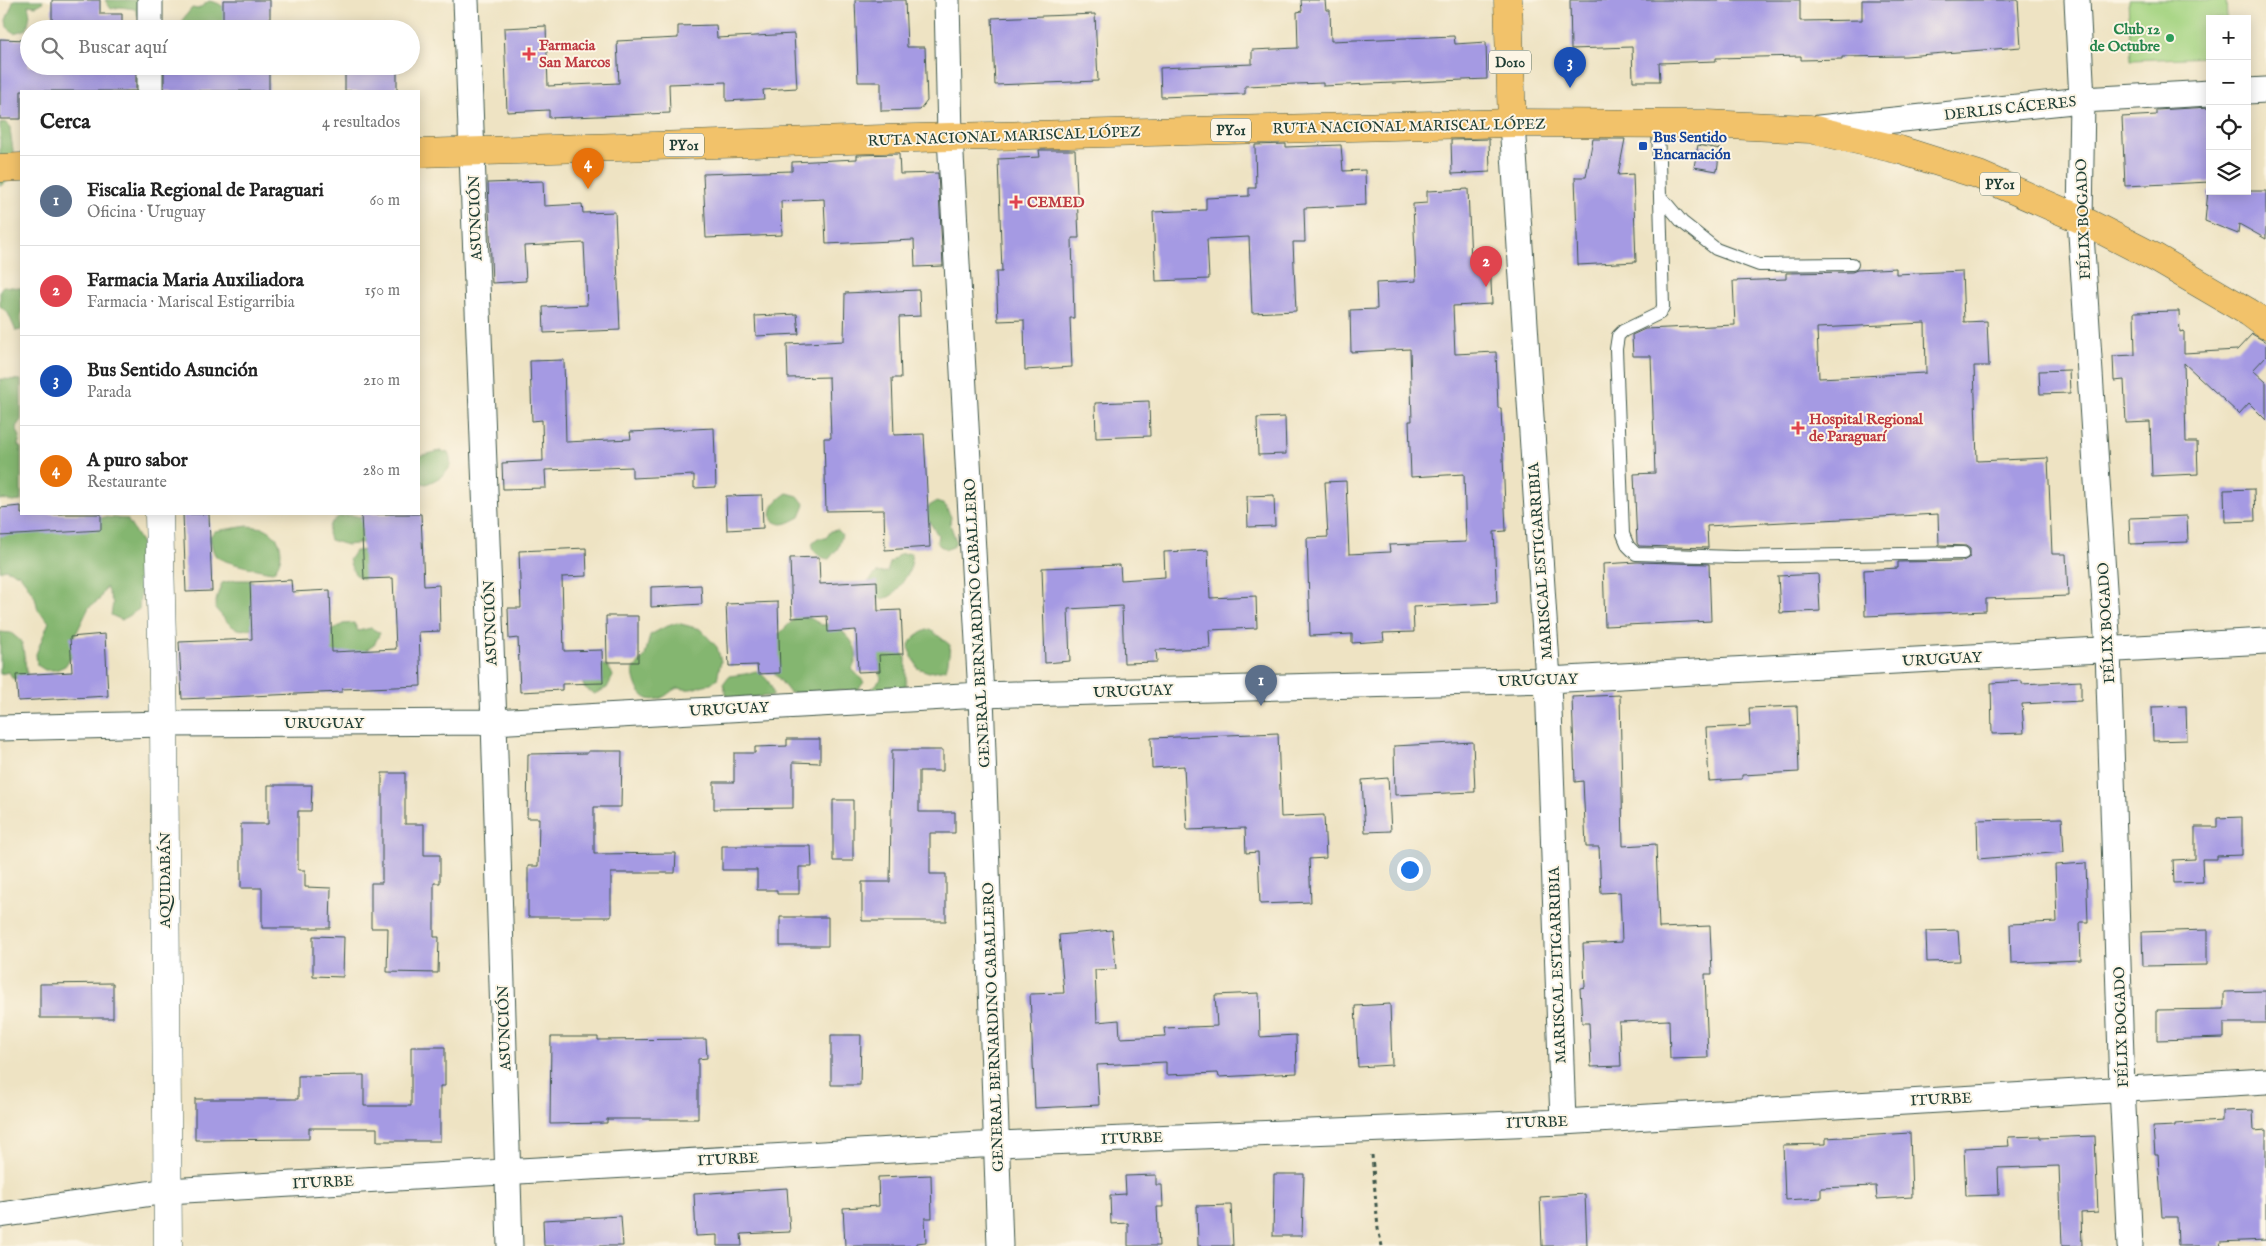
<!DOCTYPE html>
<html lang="es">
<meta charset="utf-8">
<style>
:root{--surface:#fff;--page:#f6f6f6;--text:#222;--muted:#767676;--line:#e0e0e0;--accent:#d93025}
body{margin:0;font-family:"IM FELL English",serif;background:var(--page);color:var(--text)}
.controls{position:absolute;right:15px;top:15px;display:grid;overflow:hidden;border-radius:0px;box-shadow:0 2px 12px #0003}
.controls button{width:45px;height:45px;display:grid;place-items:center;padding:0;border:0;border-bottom:1px solid var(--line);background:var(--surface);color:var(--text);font:25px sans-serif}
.you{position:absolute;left:1409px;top:869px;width:18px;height:18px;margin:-12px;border:4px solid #fff;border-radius:50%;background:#1a73e8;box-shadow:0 0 0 8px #1a73e833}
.badge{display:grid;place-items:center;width:32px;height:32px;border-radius:50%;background:var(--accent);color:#fff;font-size:16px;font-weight:700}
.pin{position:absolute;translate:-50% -41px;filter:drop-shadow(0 1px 2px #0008)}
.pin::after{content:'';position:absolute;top:26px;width:18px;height:15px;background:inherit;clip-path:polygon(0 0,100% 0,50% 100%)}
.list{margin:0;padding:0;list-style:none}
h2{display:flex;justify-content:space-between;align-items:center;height:65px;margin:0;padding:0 20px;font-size:21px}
h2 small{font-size:16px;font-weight:400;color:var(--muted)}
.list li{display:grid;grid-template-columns:32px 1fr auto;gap:15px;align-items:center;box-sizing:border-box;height:90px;padding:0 20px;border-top:1px solid var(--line)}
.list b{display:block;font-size:19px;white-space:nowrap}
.list p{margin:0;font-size:16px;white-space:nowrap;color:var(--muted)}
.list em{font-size:16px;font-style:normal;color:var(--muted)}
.icon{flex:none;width:28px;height:28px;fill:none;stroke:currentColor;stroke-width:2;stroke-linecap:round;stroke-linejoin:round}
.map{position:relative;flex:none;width:2266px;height:1246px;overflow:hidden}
.search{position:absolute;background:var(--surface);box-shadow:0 2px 12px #0003;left:20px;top:20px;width:400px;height:55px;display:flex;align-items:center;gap:12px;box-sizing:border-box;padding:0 18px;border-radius:28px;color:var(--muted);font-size:19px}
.panel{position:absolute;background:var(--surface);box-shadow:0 2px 12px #0003;left:20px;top:90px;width:400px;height:425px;border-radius:0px}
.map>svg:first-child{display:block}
.green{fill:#a5d482;stroke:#62885b}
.forest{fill:#84b670;stroke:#527a52}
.building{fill:#a59ae3;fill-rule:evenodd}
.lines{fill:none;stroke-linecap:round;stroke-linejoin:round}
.service-casing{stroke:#3e5649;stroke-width:14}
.minor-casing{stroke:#3e5649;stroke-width:27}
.tertiary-casing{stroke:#3e5649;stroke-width:29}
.primary-casing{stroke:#3e5649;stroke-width:29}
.trunk-casing{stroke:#3e5649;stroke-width:29}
.path{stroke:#3e5649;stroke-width:3;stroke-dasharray:4 4;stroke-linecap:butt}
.service{stroke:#fff;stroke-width:12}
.minor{stroke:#fff;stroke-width:25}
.tertiary{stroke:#fff;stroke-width:28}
.primary{stroke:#f2c26a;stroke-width:28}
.trunk{stroke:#f2c26a;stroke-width:28}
.leisure-dot{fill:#2e9e5b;stroke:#fcf5e5;stroke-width:2}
.health-dot{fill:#e0444e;stroke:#fcf5e5;stroke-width:2}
.transit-dot{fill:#1a4fb4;stroke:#fcf5e5;stroke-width:2}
.labels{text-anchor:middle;stroke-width:4;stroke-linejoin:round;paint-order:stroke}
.shield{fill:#fcf5e5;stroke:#617469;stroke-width:1}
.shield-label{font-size:14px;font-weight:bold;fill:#1f3d34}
.leisure-label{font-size:15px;font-weight:bold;fill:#27864d;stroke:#fcf5e5;text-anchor:end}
.health-label{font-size:15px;font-weight:bold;fill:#be3a42;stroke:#fcf5e5;text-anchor:start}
.street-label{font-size:15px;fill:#1f3d34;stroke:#fcf5e5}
.transit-label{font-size:15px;font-weight:bold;fill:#164399;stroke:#fcf5e5;text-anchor:start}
</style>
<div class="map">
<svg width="2266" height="1246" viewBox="0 0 2266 1246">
<rect width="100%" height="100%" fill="#fcf5e5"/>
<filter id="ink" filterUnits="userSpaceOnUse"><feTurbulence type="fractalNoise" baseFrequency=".02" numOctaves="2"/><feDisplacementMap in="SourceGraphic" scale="10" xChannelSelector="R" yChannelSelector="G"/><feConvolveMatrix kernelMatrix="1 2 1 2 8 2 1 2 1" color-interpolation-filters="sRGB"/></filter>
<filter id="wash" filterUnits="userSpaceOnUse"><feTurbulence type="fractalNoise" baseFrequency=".0096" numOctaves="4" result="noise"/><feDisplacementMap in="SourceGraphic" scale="20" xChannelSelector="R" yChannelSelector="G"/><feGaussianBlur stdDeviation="1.12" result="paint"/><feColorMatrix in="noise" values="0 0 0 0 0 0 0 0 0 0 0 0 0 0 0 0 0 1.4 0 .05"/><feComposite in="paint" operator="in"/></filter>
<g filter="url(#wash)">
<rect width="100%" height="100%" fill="#eee3c3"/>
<path class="green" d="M2128 0H2226L2227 19H2210V57L2131 60Z"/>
<path class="forest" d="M14 0H43L42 3 36 6 28 5 30 15 27 29 14 33 7 27 6 20Z
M105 0H152L138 16 135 9 120 7 111 9Z
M209 1C226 3 230 15 238 29H184L183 19 192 8 198 9Z
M4 122 10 126C10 145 24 175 0 186V124Z
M3 286 21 288V330L16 331 8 313 0 306V290Z
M0 379 21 380V420L16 427 20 437 18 445 21 448V501L13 502 2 499 0 501Z
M440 451 448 453C457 470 440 478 426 484L419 482V456Z
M787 493 798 496 805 505 800 517C790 522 782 528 772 520 769 506 776 501 787 493Z
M936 502 945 505 951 517 950 524 956 541 953 547 947 549 940 546 937 542 938 535 924 514 929 506Z
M352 515 364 518 371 542 347 545 330 540 328 533 330 524 338 517Z
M104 517 127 519 144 547 139 609 122 620 111 615 113 603 106 587 99 600 89 607 74 638 72 656 65 666 56 670H45L37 665 36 654 49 622 38 610 35 597 26 583 19 574 5 569 0 571V526L58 529 69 533Z
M248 526C253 527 259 527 264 528 283 536 286 558 273 572 264 571 220 562 216 556 212 551 211 542 210 536L215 531Z
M838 530 842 535 838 548 829 559C821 558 817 555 812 548L813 542 818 538H826L831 531Z
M367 550 373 572 364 579C354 577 352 569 349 560L355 551Z
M911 553C913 567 909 572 902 583 893 596 890 600 872 598L868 593 869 581 876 573 887 572 890 563 899 554Z
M235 580H250L263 587 260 624C236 637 231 626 215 608L217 596 222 583Z
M797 616 810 618 822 625 832 623C848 635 864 649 852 669L864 682 858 690 790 693 775 674 778 635Z
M354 623 358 631 371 628 380 633 374 645 334 671 329 646 331 631 343 624Z
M677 623 700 629 717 647 721 661 717 679 711 684C696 685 696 692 678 688 671 690 667 696 661 698 642 706 634 685 633 670L645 656 650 635 665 627Z
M930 629 950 645C949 653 949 661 946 669L929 672 917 668C916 662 912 658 910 652 905 640 921 632 930 629Z
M0 632 11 633 22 642 27 674 20 678 13 679 9 672 0 674Z
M874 645H896L906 658V693L872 689 881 679 879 661Z
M598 664C606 664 610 668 613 676L607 688 594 694 584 687 582 681Z
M756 671C766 676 773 685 773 696L731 698 726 694 723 684 729 676 745 674Z"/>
<g id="blocks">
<path class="building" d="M52 0H100V14H122V29H52Z
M223 0H270V29H223Z
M855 0H905L907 47H925L927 101 920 110 881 111V82H858Z
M1301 0H1325L1326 10H1330L1331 41 1454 36 1455 44 1486 42 1487 79 1323 86V83L1245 86V94L1161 97 1160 68 1252 64V50L1298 48 1297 12 1302 11Z
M1570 0H1800V21L1862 20V0H2018L2021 47 1906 56 1842 57V59L1801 60V56L1716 58V61L1659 63 1660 81H1633L1632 47 1571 49Z
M1095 14 1098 81 995 85 992 18Z
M716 25 717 38 794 34 797 88 763 90 764 99 726 101V82L669 84 670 113 549 118V110L507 112 504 28 546 26 548 86 619 83 617 41 678 38V26Z
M0 39 29 40V66H136V91H21V119H0Z
M164 66H269V91H164Z
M345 66H397V91H345Z
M2210 107V182L2125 186 2122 117 2156 115V110Z
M1489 139 1490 172 1452 174 1451 140Z
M1593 139H1625L1618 175 1633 174 1636 262 1578 265 1575 177H1586Z
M1286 144V147L1341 145 1343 171 1365 170 1366 205 1304 208 1305 242H1293L1296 311 1252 313 1249 237 1207 239 1209 279 1156 281 1153 212 1206 210V198L1249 196V188H1256L1255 145Z
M1698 145 1720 149 1717 171 1694 167Z
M1039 150H1075L1079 238H1072L1074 318H1070L1072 367 1025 370 1024 320 998 321 996 272H1002L998 159 1040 157Z
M899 154 900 174 938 173 943 266 915 267 914 240 826 244 824 199 781 201 782 235 706 238 703 174 792 171V162L857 159V155Z
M543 181 544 206 582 204 583 213 615 212 620 330 544 333 543 307 587 305 584 243 524 246 526 281 492 283 488 183Z
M1468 189 1471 261 1490 260 1492 304 1453 306 1455 354 1496 352 1498 408H1501L1506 531 1494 532 1497 603 1413 607 1414 632 1383 633 1384 641 1352 643V634L1310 636 1307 538 1328 537 1325 482 1346 481 1349 554 1390 552 1389 545 1466 542 1464 474 1411 477 1409 421H1412L1410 349 1351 352 1350 310 1377 309 1376 283 1416 281 1413 204 1427 203V191Z
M2208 191H2266V239L2239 224 2238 234 2205 221Z
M1896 268V274L1962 271 1964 322 1987 321 1989 366H1974L1977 461 2048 458 2052 554H2066L2068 596 1986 599V611L1865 616 1864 570 1898 568V562L1963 561 1970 557V549L1966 546 1939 545 1938 514 1707 526 1708 548 1639 546 1637 543 1634 474 1655 473 1651 356H1633L1632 335 1645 329 1735 325 1733 281 1786 279V273L1852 272 1857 270ZM1925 323 1926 373 1819 378 1817 328Z
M919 290 920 316 899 317 901 378H892L894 435 924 434 930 547 885 550 884 510 826 511 824 438H831L829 377 788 378 787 344 844 341 845 293Z
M2179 311 2180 332 2184 331V353L2237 350 2252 334 2266 342V356L2253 370 2266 382V420L2249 403 2239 414 2184 363 2186 442H2197L2198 474 2152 476 2150 422 2126 423 2124 380 2114 381 2113 356 2135 355 2134 312Z
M797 314 799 334 756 336 755 316Z
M564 360 566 442 631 439 630 432 714 428 716 487 694 488V475L632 478V467L545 470 546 488 503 489 502 463 543 461 542 420 532 421 530 361Z
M2069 370 2070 393 2040 394 2039 371Z
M1149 401 1150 436 1096 438 1095 403Z
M1285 417 1286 454 1258 455 1257 418Z
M2254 489 2255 521 2225 522 2224 490Z
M762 495 763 528 727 530 726 496Z
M1274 495 1275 526 1248 527 1247 496Z
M21 506V514H101V530L0 536V508Z
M183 514H209L212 591 186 592Z
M361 514H421L424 586 439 585 440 631 419 632 421 686 342 689V692L182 699 179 642 252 639 250 582 291 580 292 592 330 590 332 652 396 649 393 578 364 579Z
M2187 516 2188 542 2130 544 2129 518Z
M586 548 587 576 562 577 564 651 602 650 603 683 562 684V690L520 692 518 638 509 639 508 608H521L519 551Z
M1208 550 1210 598 1256 596 1257 628 1209 630 1210 648 1156 650 1157 662 1124 663 1122 606 1068 609 1070 661 1045 663 1042 568 1120 565 1121 580 1165 577 1164 552Z
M819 557 820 584 877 581 878 611 901 610 903 654 879 655 880 671 858 672 856 630 828 632 827 616 792 618 790 558Z
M1637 562 1709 564 1711 621 1605 626 1603 564Z
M1818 574 1820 611 1780 613 1778 576Z
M701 585 702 604 651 607V587Z
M778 602 780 673 758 674 757 665 729 666 726 604Z
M606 616H638V662H607Z
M105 634 108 696 18 701 16 675 72 672 70 637Z
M2022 681V684L2081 681V701L2022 704 2024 733 1992 734 1991 683Z
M1620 695 1623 846 1656 844 1659 928 1710 926 1712 974H1705L1708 1058 1670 1059 1669 1020 1619 1022 1621 1066 1591 1067 1589 1023H1582L1580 988 1585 987 1583 944 1622 942 1620 892 1601 893 1599 847H1586L1583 781 1575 782 1572 697Z
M1797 706 1799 772 1742 775V779L1709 781 1706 728 1750 726 1749 708Z
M2186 706 2187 740 2153 741 2152 707Z
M1278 733 1281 817 1324 815 1326 858 1309 859 1311 902 1260 904 1258 852 1246 853 1245 828 1187 830 1184 766 1152 768 1151 738Z
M787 739H820V763L793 762V808L714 809V782H734V753H755V747L787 746Z
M1473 742 1475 792 1395 795 1394 746Z
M892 750H943V771H919V812H955V833H930V874H946V921H862V882H890Z
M588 751H622L621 807H594V854L676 853 675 873H611V917H528V866H538L539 818H527L528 754 588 753Z
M382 773H405V824H424V855H440V883H434V937H439L438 973 387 972 388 928H371V883H382Z
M1388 778 1391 831 1365 832 1362 780Z
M268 785H312L311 811H298V870H305V887L331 888 330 928H262V888H241V824H268Z
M833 800H853V861H833Z
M2242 817V855L2217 856V859H2202L2203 882 2174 883 2173 860 2195 859V827H2217V818Z
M2062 818 2064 852 1978 859 1977 820Z
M722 846H811L812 867H799V894H777V890H757V870H722Z
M2086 863 2088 922H2080L2081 960 2011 963 2010 924 2057 922 2055 865Z
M780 917H828V946H780Z
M1112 930 1116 969 1095 970 1097 1022 1119 1020 1120 1038 1165 1036 1164 1028 1217 1026 1215 995 1259 993 1260 1037 1296 1035 1297 1073 1219 1077 1218 1073 1166 1075V1062L1097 1065 1099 1105 1035 1108 1030 994 1064 993 1059 935Z
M1958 930 1960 961 1927 962 1926 931Z
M2207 930V965L2143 966 2142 932Z
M313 936 344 937 343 977 313 976Z
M113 983V1018H40V984Z
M2266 991V1023H2224V1038L2157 1040V1010L2224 1009V992Z
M1390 1004 1392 1065 1358 1067 1355 1006Z
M831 1035H861L860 1085H831Z
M551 1037H598V1040L706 1039 707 1058 698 1059V1119H607V1123L550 1124Z
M411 1047H445V1086H440V1141H377V1128H309V1139L195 1140V1099H298V1076L364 1075V1106H411Z
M2253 1110 2254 1131 2266 1130V1240L2220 1242 2221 1246H2178L2177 1217H2162L2158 1155H2155L2153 1127 2175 1126V1124L2222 1121V1111Z
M1910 1133 1912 1197 1877 1199 1876 1186 1821 1188V1198L1785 1200 1783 1145 1826 1144V1138Z
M2040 1136V1138L2095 1136 2098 1212 2081 1213 2082 1246H2062L2059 1166 1998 1168 1999 1195 1966 1196 1964 1148 2009 1146 2008 1137Z
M1274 1174H1304L1302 1236H1273Z
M931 1175 932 1218H925L926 1242 916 1243V1246H845L843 1208 879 1206 878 1177Z
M1156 1175V1185H1162L1163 1207H1157L1159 1246H1128V1223L1111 1224 1110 1195 1126 1194 1125 1176Z
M787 1188 790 1232 741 1234 742 1246H717V1235L696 1236 694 1194Z
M1585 1194 1587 1246H1542L1540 1197Z
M1231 1205 1233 1246H1198L1197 1206Z
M621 1216 623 1246H544L543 1220Z"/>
</g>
</g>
<g filter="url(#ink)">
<use href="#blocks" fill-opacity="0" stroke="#3e5649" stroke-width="1"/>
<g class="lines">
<g class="service-casing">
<path id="service" d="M1658 124 1663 307 1660 313 1623 331 1618 336 1616 349 1623 534 1628 546 1636 554 1734 557 1963 553
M1660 196 1682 222 1716 249 1759 265 1852 264"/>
</g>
<g class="minor-casing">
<path id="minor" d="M150 0V29
M466 0 494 722 510 1246
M947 0 950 137 981 695 1000 1246
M2077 0 2082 100 2080 219 2108 650 2122 1088 2130 1246
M150 66V91
M2247 91 2266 90
M1512 123 1548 680 1563 1122
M1819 128 2082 100 2210 93
M0 728 164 724 494 722 981 695 1548 680 2266 641
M0 1215 167 1191 998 1144 1563 1122 2266 1081"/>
</g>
<g class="tertiary-casing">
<path id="tertiary" d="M159 514 164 724 168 1246"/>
</g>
<g class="primary-casing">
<path id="primary" d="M1508 0 1512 123"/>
</g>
<g class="trunk-casing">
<path id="trunk" d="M419 153 950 137 1512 123 1707 124 1810 129 1900 150 1979 175 2080 219 2156 258 2250 313 2266 325
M0 168 21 167"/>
</g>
<path class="path" d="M1372 1155 1378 1229 1382 1246"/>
<use href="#service" class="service"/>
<use href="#minor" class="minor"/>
<use href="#tertiary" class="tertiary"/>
<use href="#primary" class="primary"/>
<use href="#trunk" class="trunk"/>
</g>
</g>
<circle class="leisure-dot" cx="2170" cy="38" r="5"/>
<g class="health-dot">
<path d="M526.5 46.5h5v5h5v5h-5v5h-5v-5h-5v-5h5z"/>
<path d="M1013.5 194.5h5v5h5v5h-5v5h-5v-5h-5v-5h5z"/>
<path d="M1795.5 420.5h5v5h5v5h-5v5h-5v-5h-5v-5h5z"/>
</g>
<rect class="transit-dot" x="1638" y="141" width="10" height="10" rx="2.5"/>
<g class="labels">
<g class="shield">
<rect x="1489" y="50.5" width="42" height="23" rx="4"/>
<rect x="1211" y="118.5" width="40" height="23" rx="4"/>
<rect x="664" y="133.5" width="40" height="23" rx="4"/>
<rect x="1980" y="172.5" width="40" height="23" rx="4"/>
</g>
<g class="shield-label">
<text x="1510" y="67">D010</text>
<text x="1231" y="135">PY01</text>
<text x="684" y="150">PY01</text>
<text x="2000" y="189">PY01</text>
</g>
<g class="leisure-label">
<text x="2160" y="34">Club 12<tspan x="2160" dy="17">de Octubre</tspan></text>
</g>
<g class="health-label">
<text x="539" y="50">Farmacia<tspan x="539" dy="17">San Marcos</tspan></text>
<text x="1027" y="207">CEMED</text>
<text x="1809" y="424">Hospital Regional<tspan x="1809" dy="17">de Paraguarí</tspan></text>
</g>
<g class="street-label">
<text transform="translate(2010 108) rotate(-6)" y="5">DERLIS CÁCERES</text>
<text transform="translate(1409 126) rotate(-1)" y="5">RUTA NACIONAL MARISCAL LÓPEZ</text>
<text transform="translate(1004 136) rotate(-2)" y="5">RUTA NACIONAL MARISCAL LÓPEZ</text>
<text transform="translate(475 218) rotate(-92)" y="5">ASUNCIÓN</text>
<text transform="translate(2083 219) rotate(-92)" y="5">FÉLIX BOGADO</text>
<text transform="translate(1540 561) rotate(-94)" y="5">MARISCAL ESTIGARRIBIA</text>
<text transform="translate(490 623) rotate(-92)" y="5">ASUNCIÓN</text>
<text transform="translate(977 623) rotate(-93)" y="5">GENERAL BERNARDINO CABALLERO</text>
<text transform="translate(2106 623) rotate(-93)" y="5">FÉLIX BOGADO</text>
<text transform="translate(1942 659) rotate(-3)" y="5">URUGUAY</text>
<text transform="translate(1538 680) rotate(-2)" y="5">URUGUAY</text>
<text transform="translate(1133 691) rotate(-2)" y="5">URUGUAY</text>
<text transform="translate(729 709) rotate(-3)" y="5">URUGUAY</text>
<text x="324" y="728">URUGUAY</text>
<text transform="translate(165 880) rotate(-90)" y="5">AQUIDABÁN</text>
<text transform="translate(1557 965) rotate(-92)" y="5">MARISCAL ESTIGARRIBIA</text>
<text transform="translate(993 1027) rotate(-92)" y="5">GENERAL BERNARDINO CABALLERO</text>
<text transform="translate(2121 1027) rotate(-92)" y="5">FÉLIX BOGADO</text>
<text transform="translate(504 1028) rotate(-92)" y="5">ASUNCIÓN</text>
<text transform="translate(1941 1099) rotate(-3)" y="5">ITURBE</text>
<text transform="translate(1537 1122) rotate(-2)" y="5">ITURBE</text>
<text transform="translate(1132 1138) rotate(-2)" y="5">ITURBE</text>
<text transform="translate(728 1159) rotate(-3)" y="5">ITURBE</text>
<text transform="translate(323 1182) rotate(-3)" y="5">ITURBE</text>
</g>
<g class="transit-label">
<text x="1653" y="142">Bus Sentido<tspan x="1653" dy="17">Encarnación</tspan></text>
</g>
</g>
</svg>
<div class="controls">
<button>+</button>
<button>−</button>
<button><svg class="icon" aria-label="locate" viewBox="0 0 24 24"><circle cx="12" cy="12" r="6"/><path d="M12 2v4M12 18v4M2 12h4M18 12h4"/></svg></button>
<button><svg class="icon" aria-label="layers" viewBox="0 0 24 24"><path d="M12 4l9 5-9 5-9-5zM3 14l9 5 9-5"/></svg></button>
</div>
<div class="you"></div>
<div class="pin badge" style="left:1261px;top:706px;background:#5c6f8a">1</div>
<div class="pin badge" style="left:1486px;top:287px;background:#e0444e">2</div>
<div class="pin badge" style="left:1570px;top:88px;background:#1a4fb4">3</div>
<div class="pin badge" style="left:588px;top:189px;background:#e8710a">4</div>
<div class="search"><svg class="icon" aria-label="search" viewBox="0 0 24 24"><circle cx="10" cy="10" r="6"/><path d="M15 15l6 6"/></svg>Buscar aquí</div>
<section class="panel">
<h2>Cerca<small>4 resultados</small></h2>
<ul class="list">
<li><span class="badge" style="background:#5c6f8a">1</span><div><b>Fiscalia Regional de Paraguari</b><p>Oficina · Uruguay</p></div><em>60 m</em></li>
<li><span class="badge" style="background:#e0444e">2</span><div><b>Farmacia Maria Auxiliadora</b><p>Farmacia · Mariscal Estigarribia</p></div><em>150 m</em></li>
<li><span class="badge" style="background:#1a4fb4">3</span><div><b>Bus Sentido Asunción</b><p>Parada</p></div><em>210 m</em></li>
<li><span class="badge" style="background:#e8710a">4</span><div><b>A puro sabor</b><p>Restaurante</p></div><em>280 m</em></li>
</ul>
</section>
</div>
